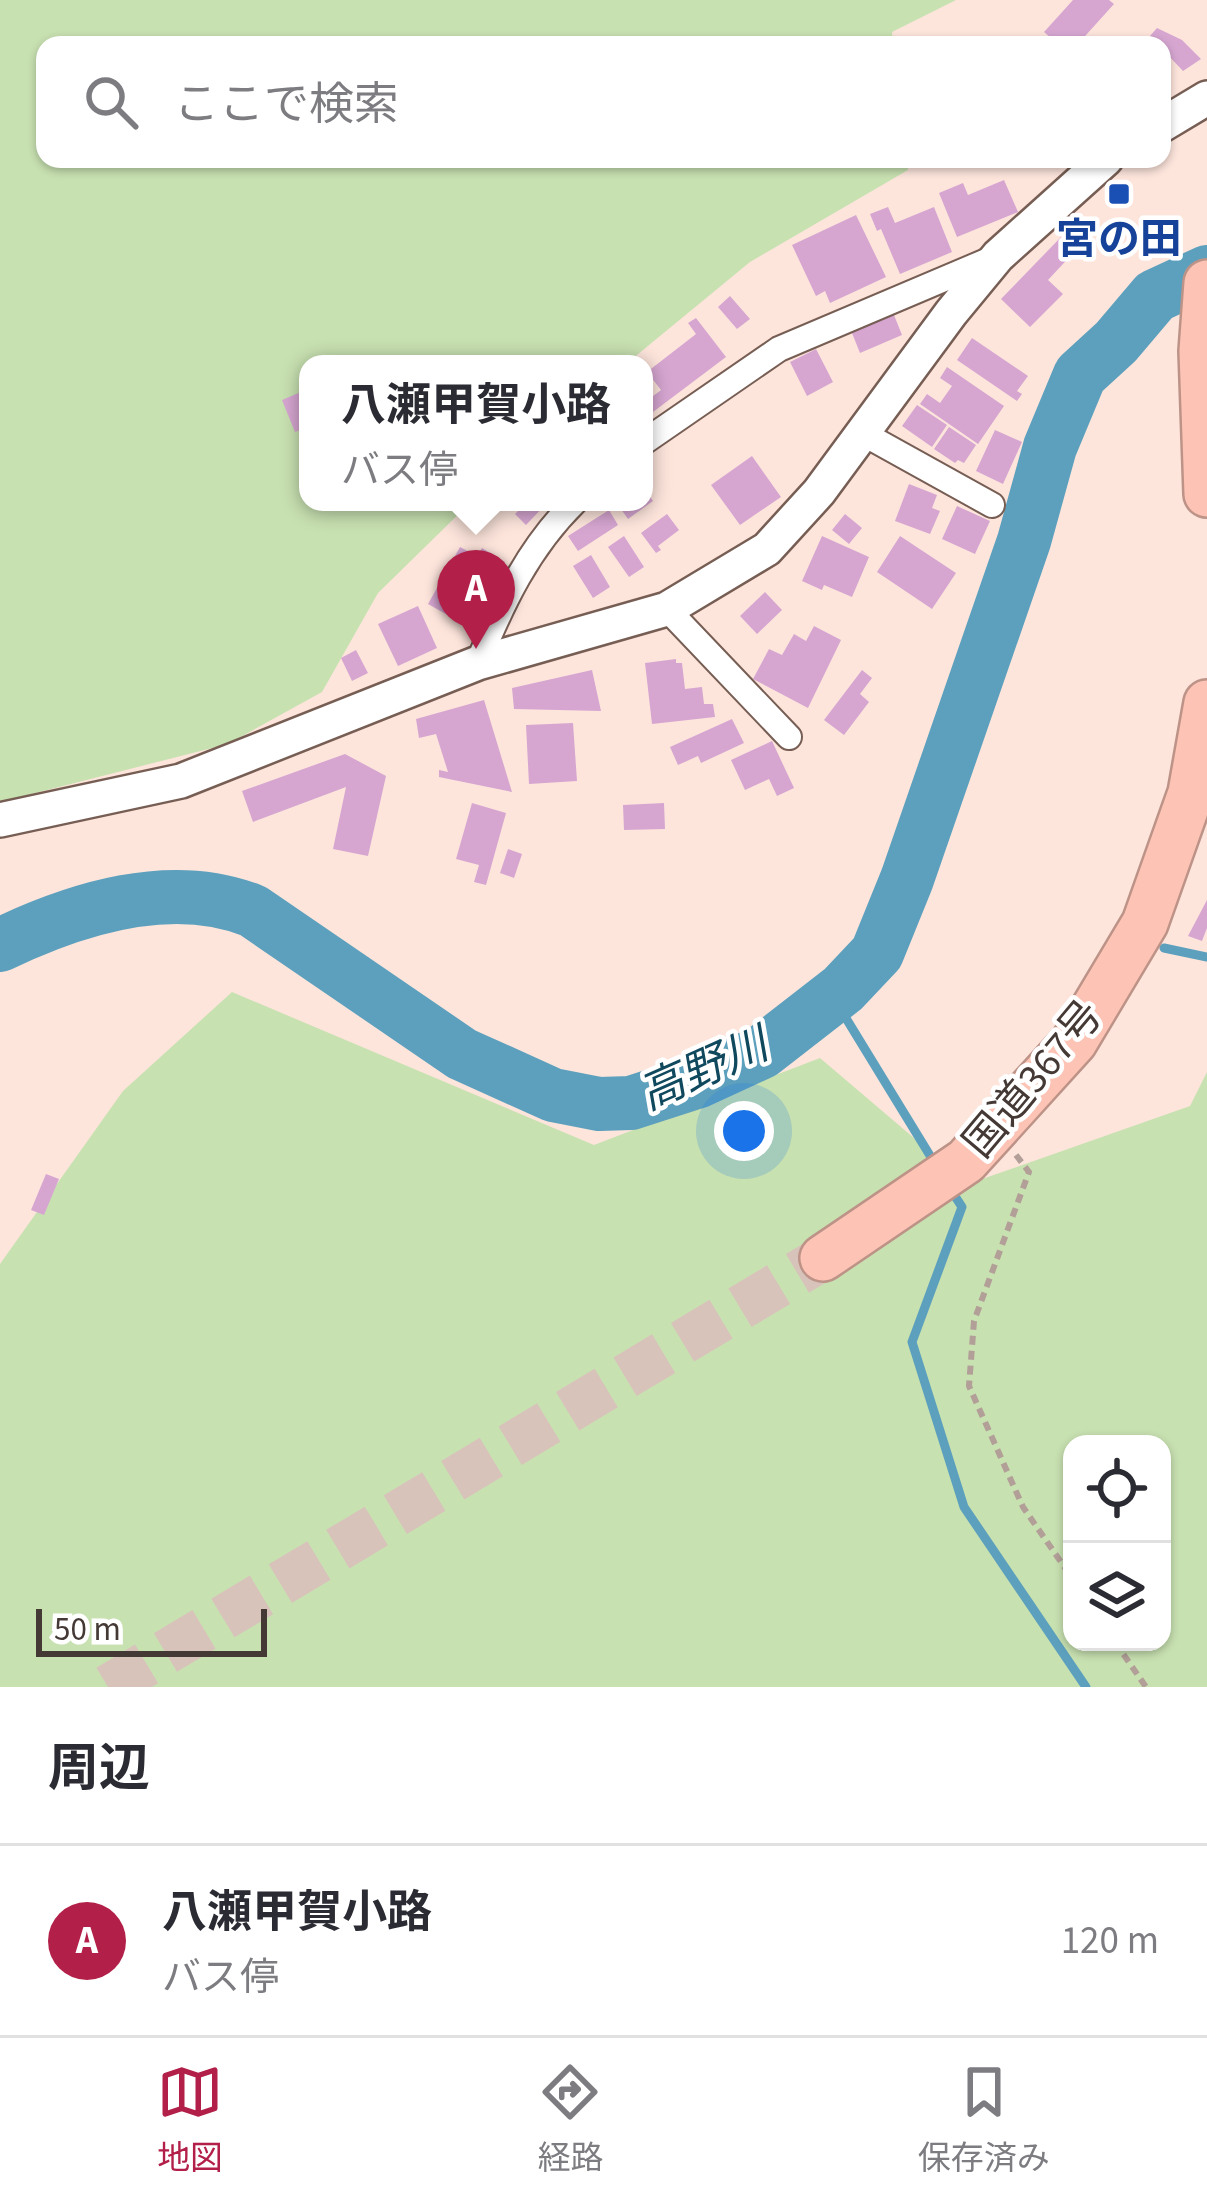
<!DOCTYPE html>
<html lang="ja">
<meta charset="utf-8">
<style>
:root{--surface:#fff;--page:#f7f7f7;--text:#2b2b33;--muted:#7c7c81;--line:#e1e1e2;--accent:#b22049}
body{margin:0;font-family:"Source Sans 3","Noto Sans JP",sans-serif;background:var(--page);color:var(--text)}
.controls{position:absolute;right:36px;bottom:36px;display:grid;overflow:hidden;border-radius:24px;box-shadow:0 3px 9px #0004}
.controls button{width:108px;height:108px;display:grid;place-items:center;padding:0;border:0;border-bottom:3px solid var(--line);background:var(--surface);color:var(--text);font:60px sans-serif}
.scale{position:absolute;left:36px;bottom:30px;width:231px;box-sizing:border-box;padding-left:12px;border:6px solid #453935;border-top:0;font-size:33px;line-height:42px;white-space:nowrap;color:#453935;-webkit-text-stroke:9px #fff;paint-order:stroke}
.you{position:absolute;left:744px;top:1131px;width:42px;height:42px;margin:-30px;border:9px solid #fff;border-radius:50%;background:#1a73e8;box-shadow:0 0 0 18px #1a73e833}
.badge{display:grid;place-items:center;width:78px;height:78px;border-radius:50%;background:var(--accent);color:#fff;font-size:39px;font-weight:700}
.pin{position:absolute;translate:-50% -99px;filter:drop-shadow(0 3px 6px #0008)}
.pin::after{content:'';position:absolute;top:63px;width:42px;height:36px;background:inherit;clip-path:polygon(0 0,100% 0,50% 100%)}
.popup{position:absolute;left:299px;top:355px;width:354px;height:156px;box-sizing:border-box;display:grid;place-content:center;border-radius:24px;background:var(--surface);filter:drop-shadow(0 3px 9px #0005);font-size:39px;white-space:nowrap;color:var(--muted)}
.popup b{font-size:45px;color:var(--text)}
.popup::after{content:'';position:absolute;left:50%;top:100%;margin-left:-24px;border:24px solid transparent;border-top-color:var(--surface)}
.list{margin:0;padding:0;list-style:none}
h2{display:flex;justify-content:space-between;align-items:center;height:156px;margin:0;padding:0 48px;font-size:51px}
h2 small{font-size:39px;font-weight:400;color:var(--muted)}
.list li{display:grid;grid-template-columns:78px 1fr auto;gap:36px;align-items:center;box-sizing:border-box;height:192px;padding:0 48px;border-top:3px solid var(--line)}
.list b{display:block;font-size:45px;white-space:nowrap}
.list p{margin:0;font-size:39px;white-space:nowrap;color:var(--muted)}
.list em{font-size:39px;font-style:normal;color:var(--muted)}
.icon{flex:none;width:66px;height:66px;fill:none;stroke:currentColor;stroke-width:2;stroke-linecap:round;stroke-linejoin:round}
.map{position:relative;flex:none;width:1207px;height:1687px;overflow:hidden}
.search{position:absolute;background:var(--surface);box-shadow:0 3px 9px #0004;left:36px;right:36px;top:36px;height:132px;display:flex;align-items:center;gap:30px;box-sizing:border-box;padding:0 42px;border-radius:24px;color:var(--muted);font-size:45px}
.sheet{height:348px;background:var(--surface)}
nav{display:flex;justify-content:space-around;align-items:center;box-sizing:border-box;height:168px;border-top:3px solid var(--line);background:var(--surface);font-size:33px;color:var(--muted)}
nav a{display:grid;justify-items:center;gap:6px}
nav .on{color:var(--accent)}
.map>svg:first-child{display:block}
.green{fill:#c8e1b1;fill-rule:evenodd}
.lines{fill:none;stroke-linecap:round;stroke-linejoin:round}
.stream{stroke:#5da0bd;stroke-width:9}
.river{stroke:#5da0bd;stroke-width:54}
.building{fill:#d6a6d1}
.highway-tunnel{stroke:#d8c3bb;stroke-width:45;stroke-dasharray:45 22;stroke-linecap:butt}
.street-casing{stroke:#775e54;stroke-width:28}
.secondary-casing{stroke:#775e54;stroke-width:38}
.highway-casing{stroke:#bd9388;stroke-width:50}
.path{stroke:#b29f98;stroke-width:6;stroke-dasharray:9 6;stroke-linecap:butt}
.street{stroke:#fff;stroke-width:24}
.secondary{stroke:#fff;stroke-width:33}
.highway{stroke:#fdc4b5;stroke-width:45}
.transit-dot{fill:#1a4fb4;stroke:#fff;stroke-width:4.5}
.labels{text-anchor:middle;stroke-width:9;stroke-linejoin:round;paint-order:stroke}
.transit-label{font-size:42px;font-weight:bold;fill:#164399;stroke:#fff}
.street-label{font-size:42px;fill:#453935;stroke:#fff}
.water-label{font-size:45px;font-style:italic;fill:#10495e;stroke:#fff}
</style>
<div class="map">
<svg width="1207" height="1687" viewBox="0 0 1207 1687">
<rect width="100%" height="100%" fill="#fde5dc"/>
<path class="green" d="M0 0H956L892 32 893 45H45V159H907L908 170 750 262 626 364H308V502H471L378 593 322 692 228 744 0 802Z
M232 992 594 1145 820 1058 968 1184 1190 1106 1207 1072V1687H0V1264L123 1091ZM1072 1444H1162V1642H1072Z"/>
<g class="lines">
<path class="stream" d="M1164 948 1207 957
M833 997 937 1167
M949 1187 962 1207 912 1342 964 1507 1086 1687"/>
<path class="river" d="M0 945C75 909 170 878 253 911L462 1054 553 1095 599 1104 631 1103 699 1081 762 1052 843 989 877 953 907 879 1024 541 1050 447 1080 375 1116 342 1155 296 1207 272"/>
</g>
<path class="building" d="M1073 0H1109L1114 4 1077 45H1059L1044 32Z
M1157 28 1182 40 1201 59 1183 71 1150 36Z
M1004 180 1018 212 957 237 939 193 963 183 968 195Z
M888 207 895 223 934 207 952 252 900 274 881 229 877 231 870 214Z
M856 215 886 277 830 303 825 291 816 296 792 245Z
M1062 236 1076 250 1048 280 1063 294 1030 327 1001 299Z
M730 296 750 319 737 329 718 307Z
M892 310 902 335 860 353 850 328Z
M696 318 726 357 649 415 644 403 661 390 647 372 696 334 688 323Z
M972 338 1028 376 1017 391 1022 394 1017 401 957 360Z
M816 349 833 382 807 396 790 362Z
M947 367 1004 406 978 444 920 404 927 394 940 403 952 386 940 378Z
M308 389V427L295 432 282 400Z
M917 405 947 425 932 447 902 426Z
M949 427 976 445 964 463 958 460 955 463 934 449Z
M995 430 1022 442 1003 484 976 471Z
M752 456 781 497 740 525 711 485Z
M909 484 937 495 932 508 940 511 930 534 895 521Z
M644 488 653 501 628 519 616 502H644Z
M515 502H548L526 525 515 514 521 508Z
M957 506 990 521 975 554 942 539Z
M609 510 618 525 578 551 568 536Z
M667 514 679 530 658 546 661 550 656 553 641 533Z
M845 514 862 528 849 544 832 530Z
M624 536 644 567 629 577 608 547Z
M822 536 869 557 852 597 824 585 822 590 802 581Z
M900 536 956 573 932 609 877 572Z
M460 547 477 556 482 548 505 562 467 626 428 604Z
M591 555 610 587 593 598 573 566Z
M765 592 782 610 757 634 740 616Z
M418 606 437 648 398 666 378 624Z
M814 626 841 640 808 708 753 679 769 649 782 655 794 634 806 641Z
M356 650 368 673 352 681 341 658Z
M676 659V663H682L685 689 702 687 704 704H713L715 717 652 724 645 663Z
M592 670 601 711 514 709 512 688Z
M862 670 872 678 860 694 869 702 844 735 824 720Z
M484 700 512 792 439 777V770L448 772 436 734 419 738 416 719Z
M732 719 744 743 701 763 698 756 678 765 670 747Z
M573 723 577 781 529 784 526 725Z
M772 741 794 788 777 796 769 779 745 790 731 760Z
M345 754 386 776 368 856 333 849 346 787 253 822 242 791Z
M472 803 506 813 486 885 474 882 479 865 456 859Z
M664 803 665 829 624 830 623 805Z
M508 849 522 854 514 878 500 873Z
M1207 900V928L1202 941 1188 936Z
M46 1174 59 1179 44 1215 31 1210Z"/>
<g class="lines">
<path class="highway-tunnel" d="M108 1687 823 1258"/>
<g class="street-casing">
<path id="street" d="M864 434 992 505
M644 442 779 349 996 257
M667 609 789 737
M478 663C502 603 529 547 575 502"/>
</g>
<g class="secondary-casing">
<path id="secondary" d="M1162 125 1207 98
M0 820 181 781 478 663 667 609 767 549 819 492 951 313 998 256 1106 159"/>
</g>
<g class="highway-casing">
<path id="highway" d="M1207 283 1202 351 1207 494
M823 1258 966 1161 1074 1042 1145 923 1191 793 1207 703"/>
</g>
<path class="path" d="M1016 1155 1029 1172 974 1321 969 1386 1023 1507 1072 1578
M1115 1642 1146 1687"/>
<use href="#street" class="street"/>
<use href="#secondary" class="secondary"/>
<use href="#highway" class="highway"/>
</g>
<rect class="transit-dot" x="1107" y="182" width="24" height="24" rx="6"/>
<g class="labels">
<g class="transit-label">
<text x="1119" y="253">宮の田</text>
</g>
<g class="street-label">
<text transform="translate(1032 1078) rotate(-50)" y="15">国道367号</text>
</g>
<g class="water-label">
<text transform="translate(703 1068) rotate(-24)" y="16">高野川</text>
</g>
</g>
</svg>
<div class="controls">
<button><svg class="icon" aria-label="locate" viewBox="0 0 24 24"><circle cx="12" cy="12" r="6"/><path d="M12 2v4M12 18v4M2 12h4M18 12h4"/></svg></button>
<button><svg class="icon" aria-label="layers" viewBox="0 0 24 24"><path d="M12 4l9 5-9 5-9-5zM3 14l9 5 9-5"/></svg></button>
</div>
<div class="scale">50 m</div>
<div class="you"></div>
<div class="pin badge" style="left:476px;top:649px">A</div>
<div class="popup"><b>八瀬甲賀小路</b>バス停</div>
<div class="search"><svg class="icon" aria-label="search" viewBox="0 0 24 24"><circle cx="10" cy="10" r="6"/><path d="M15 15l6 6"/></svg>ここで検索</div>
</div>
<section class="sheet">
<h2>周辺<small></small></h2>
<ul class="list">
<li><span class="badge">A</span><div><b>八瀬甲賀小路</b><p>バス停</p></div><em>120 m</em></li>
</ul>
</section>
<nav>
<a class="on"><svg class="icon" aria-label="map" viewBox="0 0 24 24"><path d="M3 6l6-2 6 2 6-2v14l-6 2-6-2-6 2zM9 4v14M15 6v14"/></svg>地図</a>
<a><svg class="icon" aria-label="directions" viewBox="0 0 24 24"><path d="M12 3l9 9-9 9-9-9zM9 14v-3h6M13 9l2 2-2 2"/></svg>経路</a>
<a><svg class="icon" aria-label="saved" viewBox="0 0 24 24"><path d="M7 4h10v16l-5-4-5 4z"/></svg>保存済み</a>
</nav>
